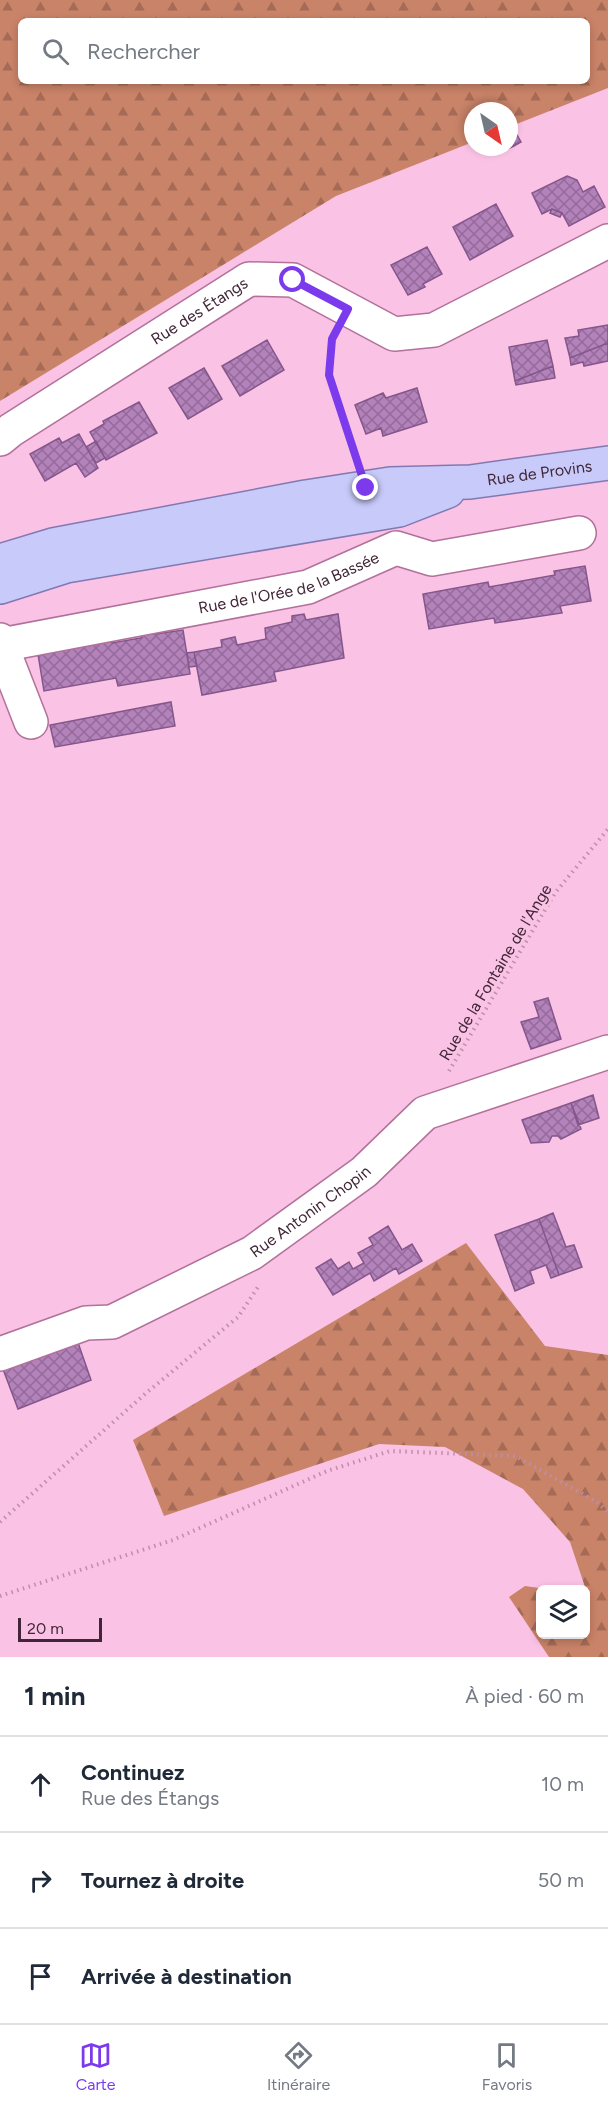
<!DOCTYPE html>
<html lang="fr">
<meta charset="utf-8">
<style>
:root{--surface:#fff;--page:#f6f6f7;--text:#1f2937;--muted:#747a83;--line:#e0e1e3;--accent:#7c3aed}
body{margin:0;font-family:Figtree,sans-serif;background:var(--page);color:var(--text)}
.controls{position:absolute;right:18px;bottom:18px;display:grid;overflow:hidden;border-radius:9px;box-shadow:0 3px 9px #0003}
.controls button{width:54px;height:54px;display:grid;place-items:center;padding:0;border:0;border-bottom:2px solid var(--line);background:var(--surface);color:var(--text);font:30px sans-serif}
.compass{position:absolute;left:464px;top:102px;width:54px;height:54px;border-radius:50%;background:var(--surface);box-shadow:0 3px 9px #0003;rotate:146deg}
.scale{position:absolute;left:18px;bottom:15px;width:84px;box-sizing:border-box;padding-left:6px;border:3px solid #412637;border-top:0;font-size:16px;line-height:21px;white-space:nowrap;color:#412637;-webkit-text-stroke:4px #fac2e4;paint-order:stroke}
.stop{position:absolute;width:18px;height:18px;margin:-14px;border:4px solid #7c3aed;border-radius:50%;background:#fff}
.stop.end{background:#7c3aed;border-color:#fff;box-shadow:0 2px 6px #0008}
.list{margin:0;padding:0;list-style:none}
h2{display:flex;justify-content:space-between;align-items:center;height:78px;margin:0;padding:0 24px;font-size:26px}
h2 small{font-size:20px;font-weight:400;color:var(--muted)}
.list li{display:grid;grid-template-columns:39px 1fr auto;gap:18px;align-items:center;box-sizing:border-box;height:96px;padding:0 24px;border-top:2px solid var(--line)}
.list b{display:block;font-size:22px;white-space:nowrap}
.list p{margin:0;font-size:20px;white-space:nowrap;color:var(--muted)}
.list em{font-size:20px;font-style:normal;color:var(--muted)}
.icon{flex:none;width:33px;height:33px;fill:none;stroke:currentColor;stroke-width:2;stroke-linecap:round;stroke-linejoin:round}
.map{position:relative;flex:none;width:608px;height:1657px;overflow:hidden}
.search{position:absolute;background:var(--surface);box-shadow:0 3px 9px #0003;left:18px;right:18px;top:18px;height:66px;display:flex;align-items:center;gap:15px;box-sizing:border-box;padding:0 21px;border-radius:9px;color:var(--muted);font-size:22px}
.sheet{height:366px;background:var(--surface)}
nav{display:flex;justify-content:space-around;align-items:center;box-sizing:border-box;height:84px;border-top:2px solid var(--line);background:var(--surface);font-size:16px;color:var(--muted)}
nav a{display:grid;justify-items:center;gap:3px}
nav .on{color:var(--accent)}
.map>svg:first-child{display:block}
.forest{fill:url(#forest-firs);fill-rule:evenodd}
.building{fill:url(#building-cross-hatch);stroke:#84568b;stroke-width:1.5}
.lines{fill:none;stroke-linecap:round;stroke-linejoin:round}
.minor-casing{stroke:#b2719a;stroke-width:36}
.major-casing{stroke:#8179b4;stroke-width:36}
.path{stroke:#bd8fab;stroke-width:4;stroke-dasharray:1.5 4.5;stroke-linecap:butt}
.minor{stroke:#fff;stroke-width:33}
.major{stroke:#c8cafa;stroke-width:33}
.route{stroke:#7c3aed;stroke-width:8}
.labels{text-anchor:middle;stroke-width:6;stroke-linejoin:round;paint-order:stroke}
.street-label{font-size:16px;fill:#412637;stroke:#fac2e4}
</style>
<div class="map">
<svg width="608" height="1657" viewBox="0 0 608 1657">
<defs>
<pattern id="forest-firs" width="22" height="20" patternUnits="userSpaceOnUse" patternTransform="scale(1.5)"><rect width="22" height="20" fill="#c98368"/><path d="M5 1l3.5 6h-7zM16 11l3.5 6h-7z" fill="#a56b56"/></pattern>
<pattern id="building-cross-hatch" width="8" height="8" patternUnits="userSpaceOnUse" patternTransform="scale(1.5)"><rect width="8" height="8" fill="#b382bb"/><path d="M0 0l8 8M0 8l8-8" fill="none" stroke="#936a99"/></pattern>
</defs>
<rect width="100%" height="100%" fill="#fac2e4"/>
<path class="forest" d="M0 0H608V88L509 127V111H473V142L336 196 0 401ZM21 21H587V81H21Z
M466 1243 545 1346 608 1355V1657H549L509 1597 525 1586 546 1589 540 1590V1634H586V1590L570 1542 523 1489 445 1447 379 1444 164 1516 133 1440Z"/>
<path class="building" d="M513 128 521 142 514 146 509 136V130Z
M509 136 514 146 499 153 496 147H509Z
M567 176 577 180 583 192 594 186 605 207 569 226 562 213 552 209 542 214 532 193Z
M496 204 513 236 470 260 453 227Z
M552 209 562 213 560 217 550 213Z
M427 247 442 274 423 284 425 287 408 295 391 265Z
M608 325V343L570 358 565 338 579 336 578 330Z
M267 340 284 370 240 396 222 366Z
M547 340 553 366 515 381 509 347Z
M608 343V361L584 366 583 362 571 365 570 358Z
M553 366 555 378 516 385 515 381Z
M204 368 222 399 188 419 169 388Z
M417 388 427 422 383 436 381 428 366 434 355 405 383 393 386 398Z
M139 402 157 433 106 460 90 432 104 424 103 421Z
M79 434 98 468 85 477 76 463 45 481 30 454 59 438 62 443Z
M96 441 105 458 96 463 86 447Z
M585 566 591 601 560 606 562 613 495 623 494 618 429 629 423 594 488 582 489 587 555 575 554 571Z
M304 614 306 620 338 614 344 658 274 672 276 681 202 695 194 652 222 647 221 640 235 637 237 645 266 639 265 628 292 622V616Z
M155 630 156 634 183 630 190 674 118 686 116 678 44 691 37 648 110 635 112 643 141 638 140 631Z
M194 652 197 666 189 667 187 653Z
M171 702 175 726 55 747 50 725Z
M548 998 561 1039 531 1049 521 1022 539 1017 534 1002Z
M593 1095 599 1118 578 1125 571 1103Z
M571 1103 581 1129 561 1139 558 1136H552L549 1142 531 1143 522 1120Z
M553 1213 566 1247 574 1245 582 1267 559 1275 539 1219Z
M539 1219 559 1275 551 1278 546 1265 530 1271 534 1283 515 1291 495 1235Z
M388 1226 402 1250 412 1244 422 1261 399 1274 396 1268 374 1281 370 1273 333 1295 316 1268 331 1259 338 1269 349 1262 353 1269 364 1263 358 1253 373 1245 369 1238Z
M75 1334 91 1380 18 1409 0 1361Z"/>
<g class="lines">
<g class="minor-casing">
<g id="minor">
<path id="s1" d="M0 439 11 430 249 279 293 280 394 334 434 330 608 241"/>
<path id="s2" d="M0 640 1 645 308 587 396 548 432 559 579 533"/>
<path d="M0 646 1 645 31 722"/>
<path id="s3" d="M0 1354 86 1323 112 1322 252 1253 364 1172 425 1113 608 1052"/>
</g>
</g>
<g class="major-casing">
<g id="major">
<path id="s4" d="M0 561 53 545 306 497 390 484 470 482 608 463"/>
<path d="M0 587 66 566 399 510 448 491"/>
</g>
</g>
<path class="path" d="M334 336 329 375 356 459
M449 1071 555 893 608 829
M0 1522 145 1394 238 1317 260 1284
M0 1596 173 1540 327 1471 390 1451 515 1456 597 1502 608 1512"/>
<use href="#minor" class="minor"/>
<use href="#major" class="major"/>
</g>
<g class="lines">
<path class="route" d="M293 280 348 309 332 339 329 375 366 488"/>
</g>
<g class="labels">
<g class="street-label">
<text dy="6" stroke="none"><textPath href="#s1" startOffset="237">Rue des Étangs</textPath></text>
<text dy="6" stroke="none"><textPath href="#s4" startOffset="548">Rue de Provins</textPath></text>
<text dy="6" stroke="none"><textPath href="#s2" startOffset="300">Rue de l'Orée de la Bassée</textPath></text>
<text transform="translate(495 972) rotate(-59)" y="6">Rue de la Fontaine de l'Ange</text>
<text dy="6" stroke="none"><textPath href="#s3" startOffset="345">Rue Antonin Chopin</textPath></text>
</g>
</g>
</svg>
<div class="controls">
<button><svg class="icon" aria-label="layers" viewBox="0 0 24 24"><path d="M12 4l9 5-9 5-9-5zM3 14l9 5 9-5"/></svg></button>
</div>
<svg class="compass" viewBox="-18 -18 36 36"><path d="M0-13l5 13h-10z" fill="#e53935"/><path d="M0 13l5-13h-10z" fill="#747a83"/></svg>
<div class="scale">20 m</div>
<div class="stop" style="left:293px;top:280px"></div>
<div class="stop end" style="left:366px;top:488px"></div>
<div class="search"><svg class="icon" aria-label="search" viewBox="0 0 24 24"><circle cx="10" cy="10" r="6"/><path d="M15 15l6 6"/></svg>Rechercher</div>
</div>
<section class="sheet">
<h2>1 min<small>À pied · 60 m</small></h2>
<ul class="list">
<li><svg class="icon" aria-label="ahead" viewBox="0 0 24 24"><path d="M12 20V5M6 11l6-6 6 6"/></svg><div><b>Continuez</b><p>Rue des Étangs</p></div><em>10 m</em></li>
<li><svg class="icon" aria-label="right" viewBox="0 0 24 24"><path d="M7 20v-9h11M14 6l5 5-5 5"/></svg><div><b>Tournez à droite</b></div><em>50 m</em></li>
<li><svg class="icon" aria-label="arrive" viewBox="0 0 24 24"><path d="M6 21V4h12l-3 4 3 4H6"/></svg><div><b>Arrivée à destination</b></div></li>
</ul>
</section>
<nav>
<a class="on"><svg class="icon" aria-label="map" viewBox="0 0 24 24"><path d="M3 6l6-2 6 2 6-2v14l-6 2-6-2-6 2zM9 4v14M15 6v14"/></svg>Carte</a>
<a><svg class="icon" aria-label="directions" viewBox="0 0 24 24"><path d="M12 3l9 9-9 9-9-9zM9 14v-3h6M13 9l2 2-2 2"/></svg>Itinéraire</a>
<a><svg class="icon" aria-label="saved" viewBox="0 0 24 24"><path d="M7 4h10v16l-5-4-5 4z"/></svg>Favoris</a>
</nav>
